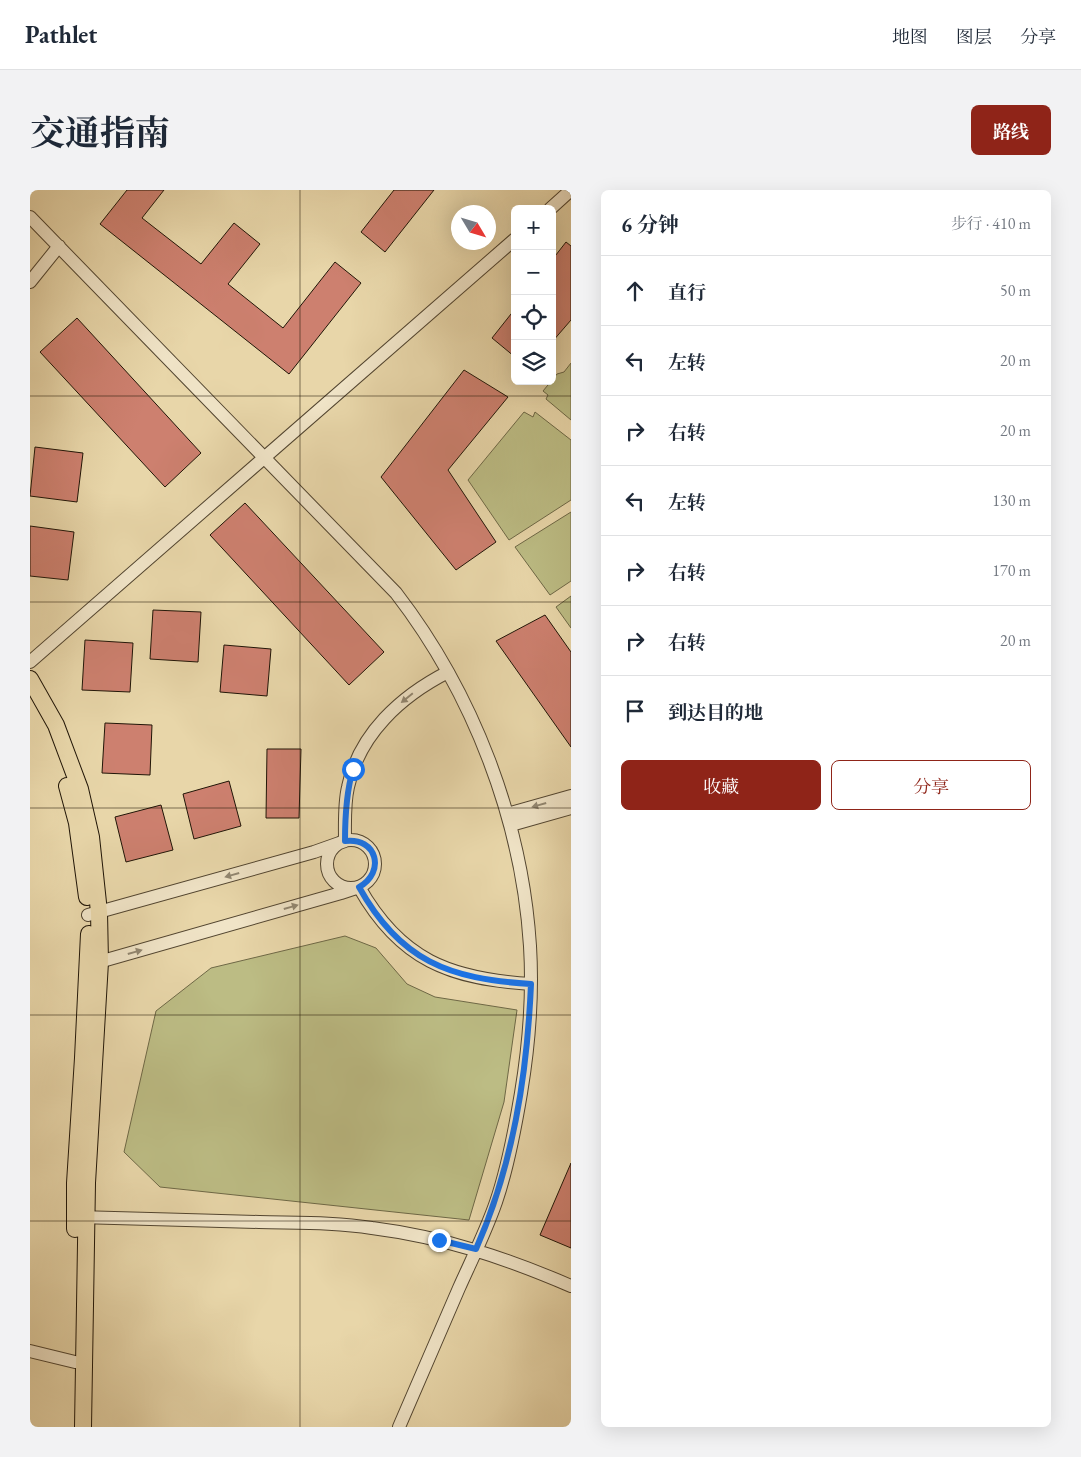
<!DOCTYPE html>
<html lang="zh">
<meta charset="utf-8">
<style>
:root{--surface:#fff;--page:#f2f2f3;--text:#1f2937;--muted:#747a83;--line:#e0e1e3;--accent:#8f2418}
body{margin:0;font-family:"EB Garamond","Noto Serif SC",serif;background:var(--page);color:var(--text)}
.controls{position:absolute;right:15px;top:15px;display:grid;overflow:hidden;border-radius:8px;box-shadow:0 5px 20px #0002}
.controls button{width:45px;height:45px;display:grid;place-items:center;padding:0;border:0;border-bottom:1px solid var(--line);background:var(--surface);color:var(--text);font:25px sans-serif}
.compass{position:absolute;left:421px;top:15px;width:45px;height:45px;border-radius:50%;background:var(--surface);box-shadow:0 5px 20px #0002;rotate:128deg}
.stop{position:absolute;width:15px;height:15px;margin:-11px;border:4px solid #1a73e8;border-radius:50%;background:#fff}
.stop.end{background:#1a73e8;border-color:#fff;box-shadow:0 1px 5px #0008}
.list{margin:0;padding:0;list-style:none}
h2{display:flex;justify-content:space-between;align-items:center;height:65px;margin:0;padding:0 20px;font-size:21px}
h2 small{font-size:16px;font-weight:400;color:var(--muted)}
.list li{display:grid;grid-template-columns:32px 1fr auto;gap:15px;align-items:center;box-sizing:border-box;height:70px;padding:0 20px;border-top:1px solid var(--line)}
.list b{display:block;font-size:19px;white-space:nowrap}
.list em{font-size:16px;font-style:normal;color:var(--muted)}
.actions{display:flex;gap:10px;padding:15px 20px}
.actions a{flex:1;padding:11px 0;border:1px solid var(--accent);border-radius:8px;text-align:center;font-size:18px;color:var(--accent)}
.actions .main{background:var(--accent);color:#fff}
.icon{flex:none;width:28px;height:28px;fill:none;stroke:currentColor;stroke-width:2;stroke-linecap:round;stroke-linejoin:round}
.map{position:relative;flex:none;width:541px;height:1237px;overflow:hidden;border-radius:8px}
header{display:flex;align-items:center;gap:30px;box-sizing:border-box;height:70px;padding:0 25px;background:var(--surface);border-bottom:1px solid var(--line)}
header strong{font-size:24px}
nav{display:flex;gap:28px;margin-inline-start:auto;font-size:18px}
.intro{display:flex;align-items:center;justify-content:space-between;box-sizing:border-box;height:120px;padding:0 30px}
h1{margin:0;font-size:35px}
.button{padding:12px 22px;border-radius:8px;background:var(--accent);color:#fff;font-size:18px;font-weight:700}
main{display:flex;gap:30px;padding:0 30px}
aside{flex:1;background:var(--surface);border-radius:8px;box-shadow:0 5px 20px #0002}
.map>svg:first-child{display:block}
.green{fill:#bcbc84;stroke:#6e6846}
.building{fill:#cd806f;stroke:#201507}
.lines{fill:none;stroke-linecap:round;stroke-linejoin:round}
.minor-casing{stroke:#524530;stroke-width:14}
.major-casing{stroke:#201507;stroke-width:18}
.minor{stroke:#f0e4c7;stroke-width:12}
.major{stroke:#e8d6a9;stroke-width:16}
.oneway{fill:#928771}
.route{stroke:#1a73e8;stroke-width:6}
.grid{fill:none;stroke:#201507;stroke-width:1;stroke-opacity:0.55}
</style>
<header>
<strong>Pathlet</strong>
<nav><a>地图</a><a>图层</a><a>分享</a></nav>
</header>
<div class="intro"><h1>交通指南</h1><a class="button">路线</a></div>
<main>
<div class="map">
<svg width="541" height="1237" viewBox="0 0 541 1237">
<rect width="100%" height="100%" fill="#e8d6a9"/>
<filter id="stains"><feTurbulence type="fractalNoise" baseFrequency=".004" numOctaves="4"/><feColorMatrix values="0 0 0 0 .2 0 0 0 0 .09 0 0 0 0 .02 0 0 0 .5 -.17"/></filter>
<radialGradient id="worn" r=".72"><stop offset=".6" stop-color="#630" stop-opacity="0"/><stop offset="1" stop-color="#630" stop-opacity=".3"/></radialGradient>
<path class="green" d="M541 173V230L516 209 518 205 513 201 527 184 534 182Z
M494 222 503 227 505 222 541 250V310L479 350 438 290Z
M541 322V391L520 405 485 357Z
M541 406V438L526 417Z
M315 746 346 758 377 794 405 807 487 820 474 912 439 1030 130 997 94 962 126 821 181 778Z"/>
<path class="building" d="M97 0H134L112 28 171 74 204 33 230 54 198 94 253 138 305 72 331 93 259 184 70 34Z
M364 0H404L355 62 331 42Z
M536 52 541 56V130L522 152V70Z
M485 119V167L462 148Z
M47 128 171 263 135 297 10 162Z
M434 180 478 207 418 280 466 352 426 380 351 287Z
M5 257 53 263 47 312 0 306Z
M215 313 354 462 319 495 180 345Z
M0 336 44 342 38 390 0 386Z
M123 420 171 422 168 472 120 469Z
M515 425 541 462V557L466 451Z
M55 450 103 453 100 502 52 500Z
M194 455 241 459 237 506 190 502Z
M75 533 122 535 120 585 72 583Z
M237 559H271L269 628H236Z
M199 591 211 636 164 649 153 604Z
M131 615 143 660 96 672 85 627Z
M541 973V1058L510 1045Z"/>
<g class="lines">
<g class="minor-casing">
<path id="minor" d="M520 19 541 0
M0 27 366 403C443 503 492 630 500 756 503 805 499 855 491 903 485 939 478 977 466 1012 456 1041 442 1069 429 1098 409 1144 389 1191 369 1237
M0 92 29 56
M0 472 485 49
M477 624 541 606
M481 635 541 618
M297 674a24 24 0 1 1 48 0a24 24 0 1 1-48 0Z
M58 725 284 662 315 651C315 633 314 614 318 597 329 544 371 506 418 482
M62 774 311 703 329 697C370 770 420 789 501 794
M48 1027C108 1029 169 1030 229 1032 267 1033 305 1032 342 1038 413 1047 476 1068 541 1096
M0 1161 45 1172"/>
</g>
<g class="major-casing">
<path id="major" d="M0 489 26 535 50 599 61 647 69 722 70 772 57 993 53 1237
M37 596 47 633 57 707
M45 1039V993L53 868 59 744"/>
</g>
<use href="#minor" class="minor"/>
<use href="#major" class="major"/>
</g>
<defs><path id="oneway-solid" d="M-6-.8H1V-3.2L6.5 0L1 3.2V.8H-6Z" transform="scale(1.25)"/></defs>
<g class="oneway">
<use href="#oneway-solid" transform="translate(377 508) rotate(141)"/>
<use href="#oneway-solid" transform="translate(509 615) rotate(164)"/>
<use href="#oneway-solid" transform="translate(202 685) rotate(164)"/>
<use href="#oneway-solid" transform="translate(261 717) rotate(-16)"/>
<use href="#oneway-solid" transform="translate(105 762) rotate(-16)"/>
</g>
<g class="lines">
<path class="route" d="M323 579C316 603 315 626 315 651 347 647 356 682 329 697 370 771 419 789 501 794 497 886 483 975 446 1059L409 1050"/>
</g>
<path class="grid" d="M270 0V1237M0 206H541M0 412H541M0 618H541M0 825H541M0 1031H541"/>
<rect width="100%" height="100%" filter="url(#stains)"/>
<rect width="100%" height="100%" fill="url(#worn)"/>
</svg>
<div class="controls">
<button>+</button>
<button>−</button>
<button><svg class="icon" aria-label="locate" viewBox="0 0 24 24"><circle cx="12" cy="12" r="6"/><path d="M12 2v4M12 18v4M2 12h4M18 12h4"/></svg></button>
<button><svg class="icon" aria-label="layers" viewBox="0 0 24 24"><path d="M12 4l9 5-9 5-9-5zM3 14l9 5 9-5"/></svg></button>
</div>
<svg class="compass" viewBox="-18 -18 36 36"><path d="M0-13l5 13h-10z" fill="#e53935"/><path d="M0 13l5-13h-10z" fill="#747a83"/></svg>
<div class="stop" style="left:323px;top:579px"></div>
<div class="stop end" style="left:409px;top:1050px"></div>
</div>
<aside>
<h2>6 分钟<small>步行 · 410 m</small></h2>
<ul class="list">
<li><svg class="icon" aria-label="ahead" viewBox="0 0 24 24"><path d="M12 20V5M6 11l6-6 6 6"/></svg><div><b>直行</b></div><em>50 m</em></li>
<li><svg class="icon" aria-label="left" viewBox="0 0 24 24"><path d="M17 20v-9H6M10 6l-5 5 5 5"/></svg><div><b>左转</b></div><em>20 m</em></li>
<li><svg class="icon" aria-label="right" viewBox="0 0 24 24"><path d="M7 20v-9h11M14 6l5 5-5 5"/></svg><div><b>右转</b></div><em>20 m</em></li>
<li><svg class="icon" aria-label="left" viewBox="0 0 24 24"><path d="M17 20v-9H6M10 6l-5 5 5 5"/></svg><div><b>左转</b></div><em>130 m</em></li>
<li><svg class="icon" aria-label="right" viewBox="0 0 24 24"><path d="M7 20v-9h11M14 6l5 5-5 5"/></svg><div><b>右转</b></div><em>170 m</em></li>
<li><svg class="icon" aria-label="right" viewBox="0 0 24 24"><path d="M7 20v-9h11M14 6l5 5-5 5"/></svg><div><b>右转</b></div><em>20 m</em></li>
<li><svg class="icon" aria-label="arrive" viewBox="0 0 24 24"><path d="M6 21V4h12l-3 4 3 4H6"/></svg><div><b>到达目的地</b></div></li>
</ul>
<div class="actions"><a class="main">收藏</a><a>分享</a></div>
</aside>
</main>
